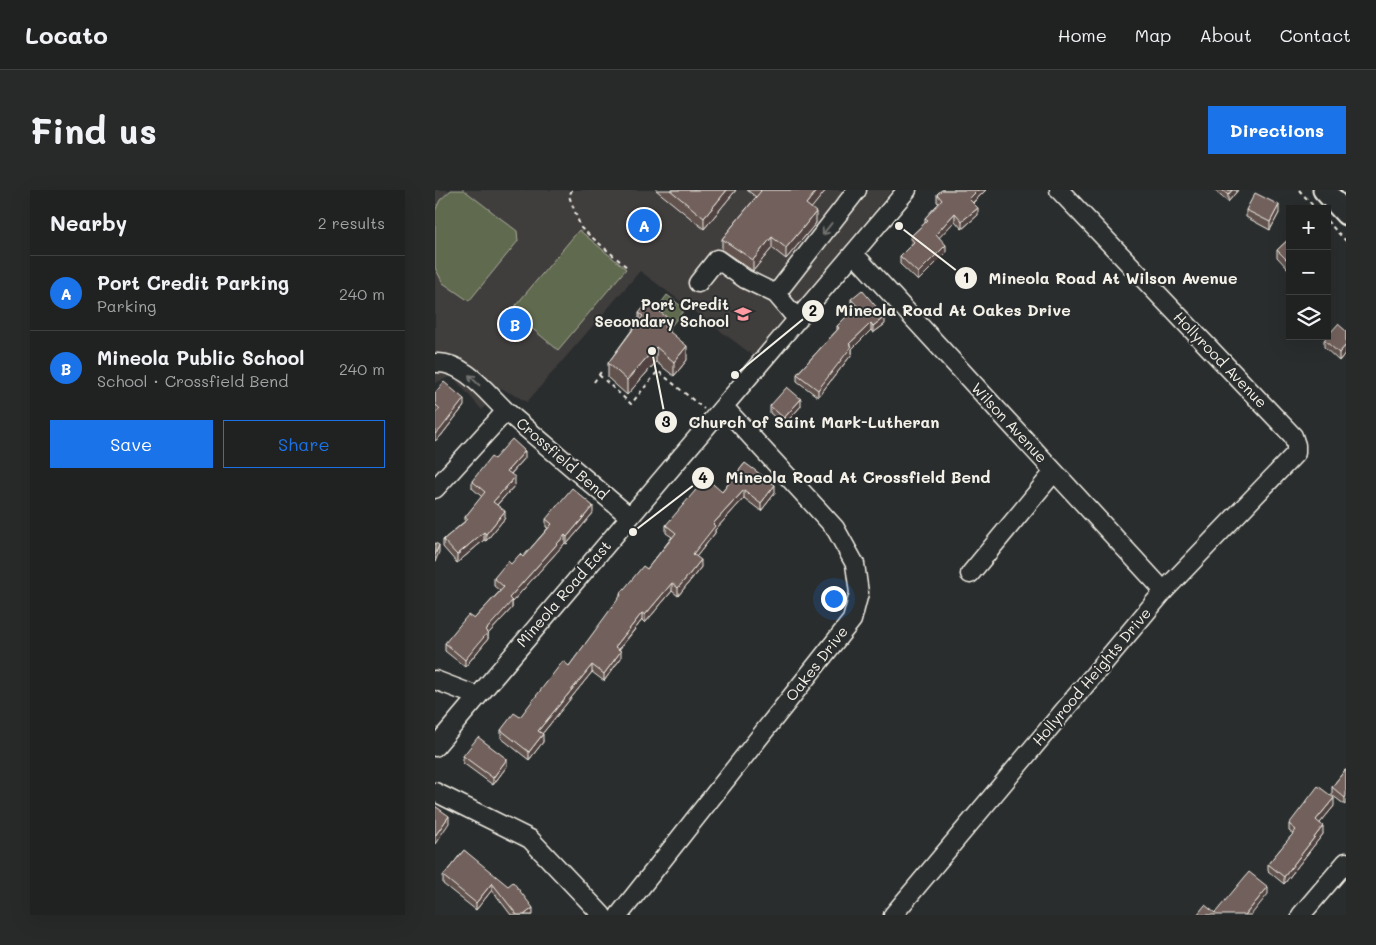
<!DOCTYPE html>
<meta charset="utf-8">
<style>
:root{--surface:#202222;--page:#282a2a;--text:#f1f3f6;--muted:#a2a4a5;--line:#3d3f40;--accent:#1a73e8}
body{margin:0;font-family:Mali,sans-serif;background:var(--page);color:var(--text)}
.controls{position:absolute;right:15px;top:15px;display:grid;overflow:hidden;border-radius:0px;box-shadow:0 5px 20px #0002}
.controls button{width:45px;height:45px;display:grid;place-items:center;padding:0;border:0;border-bottom:1px solid var(--line);background:var(--surface);color:var(--text);font:25px sans-serif}
.you{position:absolute;left:398px;top:408px;width:18px;height:18px;margin:-12px;border:4px solid #fff;border-radius:50%;background:#1a73e8;box-shadow:0 0 0 8px #1a73e833}
.badge{display:grid;place-items:center;width:32px;height:32px;border-radius:50%;background:var(--accent);color:#fff;font-size:16px;font-weight:700}
.pin{position:absolute;translate:-50% -50%;border:2px solid #fff;box-shadow:0 1px 5px #0006}
.list{margin:0;padding:0;list-style:none}
h2{display:flex;justify-content:space-between;align-items:center;height:65px;margin:0;padding:0 20px;font-size:21px}
h2 small{font-size:16px;font-weight:400;color:var(--muted)}
.list li{display:grid;grid-template-columns:32px 1fr auto;gap:15px;align-items:center;box-sizing:border-box;height:75px;padding:0 20px;border-top:1px solid var(--line)}
.list b{display:block;font-size:19px;white-space:nowrap}
.list p{margin:0;font-size:16px;white-space:nowrap;color:var(--muted)}
.list em{font-size:16px;font-style:normal;color:var(--muted)}
.actions{display:flex;gap:10px;padding:15px 20px}
.actions a{flex:1;padding:11px 0;border:1px solid var(--accent);border-radius:0px;text-align:center;font-size:18px;color:var(--accent)}
.actions .main{background:var(--accent);color:#fff}
.icon{flex:none;width:28px;height:28px;fill:none;stroke:currentColor;stroke-width:2;stroke-linecap:round;stroke-linejoin:round}
.map{position:relative;flex:none;width:911px;height:725px;overflow:hidden;border-radius:0px}
header{display:flex;align-items:center;gap:30px;box-sizing:border-box;height:70px;padding:0 25px;background:var(--surface);border-bottom:1px solid var(--line)}
header strong{font-size:24px}
nav{display:flex;gap:28px;margin-inline-start:auto;font-size:18px}
.intro{display:flex;align-items:center;justify-content:space-between;box-sizing:border-box;height:120px;padding:0 30px}
h1{margin:0;font-size:35px}
.button{padding:12px 22px;border-radius:0px;background:var(--accent);color:#fff;font-size:18px;font-weight:700}
main{display:flex;gap:30px;padding:0 30px}
aside{flex:1;background:var(--surface);border-radius:0px;box-shadow:0 5px 20px #0002}
.map>svg:first-child{display:block}
.built{fill:#403c3c}
.green{fill:#616a50;stroke:#aaae9c}
.lines{fill:none;stroke-linecap:round;stroke-linejoin:round}
.minor-casing{stroke:#f4f1e8;stroke-width:21}
.major-casing{stroke:#f4f1e8;stroke-width:25}
.path{stroke:#f4f1e8;stroke-width:2;stroke-dasharray:4 4;stroke-linecap:butt}
.minor{stroke:#2a2d2e;stroke-width:18}
.major{stroke:#2a2d2e;stroke-width:21}
.wall{fill:#62534f;stroke:#f4f1e8}
.shaded-wall{fill:#504340;stroke:#f4f1e8}
.building{fill:#72605c;stroke:#f4f1e8}
.oneway{stroke:#71726f}
.labels{text-anchor:middle;stroke-width:4;stroke-linejoin:round;paint-order:stroke}
.poi-label{font-size:15px;font-weight:bold;fill:#f4f1e8;stroke:#2a2d2e;text-anchor:end}
.street-label{font-size:15px;fill:#f4f1e8;stroke:#2a2d2e}
.leader{fill:none;stroke:#f4f1e8;stroke-width:2}
.callout-dot{fill:#f4f1e8;stroke:#2a2d2e;stroke-width:2}
.mark-label{font-size:15px;text-anchor:middle;font-weight:bold;fill:#111}
.callout-label{font-size:16px;text-anchor:middle;font-weight:bold;fill:#f4f1e8;stroke:#2a2d2e;stroke-width:4;stroke-linejoin:round;paint-order:stroke}
</style>
<header>
<strong>Locato</strong>
<nav><a>Home</a><a>Map</a><a>About</a><a>Contact</a></nav>
</header>
<div class="intro"><h1>Find us</h1><a class="button">Directions</a></div>
<main>
<aside>
<h2>Nearby<small>2 results</small></h2>
<ul class="list">
<li><span class="badge">A</span><div><b>Port Credit Parking</b><p>Parking</p></div><em>240 m</em></li>
<li><span class="badge">B</span><div><b>Mineola Public School</b><p>School · Crossfield Bend</p></div><em>240 m</em></li>
</ul>
<div class="actions"><a class="main">Save</a><a>Share</a></div>
</aside>
<div class="map">
<svg width="911" height="725" viewBox="0 0 911 725">
<rect width="100%" height="100%" fill="#2a2d2e"/>
<filter id="ink" filterUnits="userSpaceOnUse"><feTurbulence type="fractalNoise" baseFrequency=".02" numOctaves="2"/><feDisplacementMap in="SourceGraphic" scale="10" xChannelSelector="R" yChannelSelector="G"/><feConvolveMatrix kernelMatrix="1 2 1 2 8 2 1 2 1" color-interpolation-filters="sRGB"/></filter>
<g filter="url(#ink)">
<path class="built" d="M0 0H457L319 166 205 81 92 212 64 197 47 220 17 186 0 193Z"/>
<path class="green" d="M16 0H29L82 41 83 51 34 111 8 93 0 78V21L5 10Z
M144 40 191 79 123 160 76 121Z
M232 105 250 119 236 136 224 127 229 122 223 117Z"/>
<g class="lines">
<g class="minor-casing">
<path id="minor" d="M419 64 729 401
M263 93 282 69 310 89 341 104
M363 130 341 104 422 0
M0 173C29 171 52 203 71 221
M0 299 71 221 195 327
M535 384 619 282
M0 490 42 506
M0 557 472 0
M0 602 95 649 167 725
M184 725 417 430 424 403 420 374 400 338 289 217
M458 725 729 401 861 263V255L858 246 624 0
M866 725 911 672"/>
</g>
<g class="major-casing">
<path id="major" d="M889 0 911 24"/>
</g>
<path class="path" d="M137 0 134 6 146 38 193 78
M864 0 881 19
M892 31 911 51
M164 185 196 214 223 181 269 219
M159 192 168 179"/>
<use href="#minor" class="minor"/>
<use href="#major" class="major"/>
</g>
<path class="wall" d="M221 0H301L269 39Z
M312 0H391L376 18 381 33 351 69 337 58 318 81 287 60V49L321 7Z
M507 0H551L538 13 543 25 527 39 520 31 504 47 511 63 483 91 465 74V66L476 55 475 47 490 33V28L504 13 502 12V4Z
M780 0H803L793 12 780 1Z
M811 20 844 23 835 40 811 27Z
M855 48V81L842 67V60Z
M416 109 450 134 438 143 436 140 417 159V164L383 207 362 191V184L402 140V136L419 120 416 117Z
M204 123 235 142 252 170 239 186 221 172 192 205 173 188V173L204 130Z
M911 141V162L904 171 889 157V150Z
M0 203 29 216 5 247 0 222Z
M335 216H366L349 235 335 223Z
M90 268 76 284 80 295 62 315 70 328 51 351 49 350 22 373 8 357V350L30 331V327L47 307 37 298V291L59 269Z
M310 273 340 303 326 321 309 308 280 340V343L261 367 266 377 243 406 237 401 210 433 207 430 184 460 186 468 169 491 157 482 107 544 108 552 94 570 66 548V540L85 527 134 476 185 408V404L212 379 237 347 231 343V335L287 302Z
M158 323 132 354 130 353 77 412V418L53 444V449L30 477 10 461V453L39 429 65 401 59 396V388L76 374 88 367 113 338 111 337V329Z
M28 566 72 576 58 595 28 573Z
M910 580V615L897 605V597Z
M899 616 885 633 888 644 849 694 833 681V674L858 644 854 641V634Z
M29 660 98 725H76L57 700 41 720 8 694V686Z"/>
<path class="shaded-wall" d="M292 0H301L269 39V28Z
M382 0H391L371 25V14Z
M543 0H551L534 16V9Z
M797 0H803L793 12V5Z
M844 15V23L835 40V32Z
M543 18V25L527 39V31Z
M381 22V33L351 69V58Z
M520 23V31L501 51V44Z
M337 47V58L318 81V70Z
M511 55V63L483 91V83Z
M450 127V134L438 143V136Z
M235 130V144L229 137Z
M436 133V140L417 159V164L383 207V200L414 154Z
M911 155V162L904 171V163Z
M252 156V170L239 186V172Z
M221 157V172L192 205V190Z
M29 209V216L5 247 0 251V244Z
M366 209V216L349 235V228Z
M90 261V268L72 288V281Z
M80 287V295L58 319V312Z
M340 295V303L326 321V313Z
M309 300V308L280 340V343L258 371V364L278 334Z
M158 316V323L132 354V347Z
M70 321V328L51 351V344Z
M49 342V350L22 373V365Z
M130 345V353L77 412V418L53 444V449L30 477V470L74 408Z
M4 355V362L0 372V365Z
M266 370V377L243 406V398Z
M237 393V401L210 433V425Z
M207 423V430L180 464V457Z
M186 461V468L169 491V484Z
M157 475V482L103 549V541Z
M108 544V552L94 570V562Z
M72 569V576L58 595V588Z
M899 608V616L881 638V630Z
M14 626V633L0 654V646Z
M888 636V644L849 694V687Z
M57 693V700L41 720V713Z
M833 697V704L816 725H810Z
M98 718V725H89Z"/>
<path class="building" d="M235 0H292L269 28Z
M325 0H382L371 14 381 22 351 58 337 47 318 70 287 49 326 1Z
M507 0H543L534 9 543 18 527 31 520 23 501 44 511 55 483 83 465 66 479 52 475 47 493 30 490 28 507 10 502 4Z
M787 0H797L793 5Z
M820 3 844 15 835 32 811 20Z
M855 48V73L842 60Z
M427 100 450 127 438 136 436 133 414 154 417 156 383 200 362 184 404 138 402 136 422 116 416 109Z
M213 112 235 130 229 137 252 156 239 172 221 157 192 190 173 173 208 126 204 123Z
M903 134 911 141V155L904 163 889 150Z
M9 192 29 209 5 240 0 244V223L5 219 0 214V203Z
M352 197 366 209 349 228 335 216Z
M77 249 90 261 72 281 80 287 58 312 70 321 51 344 49 342 22 365 8 350 33 329 30 327 50 302 37 291 56 267 59 269Z
M310 273 340 295 326 313 309 300 278 334 280 336 258 364 266 370 243 398 237 393 210 425 207 423 180 457 186 461 169 484 157 475 103 541 108 544 94 562 66 540 79 523 85 527 128 471 134 476 186 405 185 404 208 376 212 379 241 343 231 335 271 288 287 302Z
M137 298 158 316 132 347 130 345 74 408 77 411 51 440 53 442 30 470 10 453 33 425 39 429 69 397 59 388 73 371 76 374 85 364 88 367 117 334 111 329Z
M0 353 4 355 0 365Z
M43 547 72 569 58 588 28 566Z
M910 580H911V606L910 608 897 597Z
M883 596 899 608 881 630 888 636 849 687 833 674 861 640 854 634Z
M0 616 14 626 0 646Z
M29 660 73 696 78 692 98 718 89 725H82L57 693 41 713 8 686Z
M814 682 833 697 810 725H762L770 715 780 723Z"/>
<defs><path id="oneway-shaft" d="M-6 0H5M1.5-3L5.5 0L1.5 3" fill="none" stroke-width="1.6" stroke-linecap="round" stroke-linejoin="round" transform="scale(1.25)"/></defs>
<g class="oneway">
<use href="#oneway-shaft" transform="translate(392 39) rotate(128)"/>
<use href="#oneway-shaft" transform="translate(39 190) rotate(-136)"/>
</g>
</g>
<defs>
<g id="school-bare" transform="scale(1.35)"><path d="M0-5L7-2L0 1L-7-2ZM-4 1L0 2.5L4 1V4Q0 6-4 4Z" fill="#ff9aa2" stroke="#2a2d2e" stroke-width="2.5" paint-order="stroke"/></g>
</defs>
<g fill-rule="evenodd">
<use href="#school-bare" x="308" y="124"/>
</g>
<g class="labels">
<g class="poi-label">
<text x="294" y="120">Port Credit<tspan x="294" dy="17">Secondary School</tspan></text>
</g>
<g class="street-label">
<text transform="translate(785 170) rotate(46)" y="5">Hollyrood Avenue</text>
<text transform="translate(574 233) rotate(47)" y="5">Wilson Avenue</text>
<text transform="translate(127 269) rotate(41)" y="5">Crossfield Bend</text>
<text transform="translate(129 404) rotate(-49)" y="5">Mineola Road East</text>
<text transform="translate(382 474) rotate(-52)" y="5">Oakes Drive</text>
<text transform="translate(657 487) rotate(-50)" y="5">Hollyrood Heights Drive</text>
</g>
</g>
<path class="leader" d="M464 36L531 88M300 185L378 121M217 161L231 232M198 342L268 288"/>
<g class="callout-dot">
<circle cx="464" cy="36" r="5"/>
<circle cx="300" cy="185" r="5"/>
<circle cx="217" cy="161" r="5"/>
<circle cx="198" cy="342" r="5"/>
<circle cx="531" cy="88" r="12"/>
<circle cx="378" cy="121" r="12"/>
<circle cx="231" cy="232" r="12"/>
<circle cx="268" cy="288" r="12"/>
</g>
<g class="mark-label">
<text x="531" y="93">1</text>
<text x="378" y="126">2</text>
<text x="231" y="237">3</text>
<text x="268" y="293">4</text>
</g>
<g class="callout-label">
<text x="678" y="94">Mineola Road At Wilson Avenue</text>
<text x="518" y="126">Mineola Road At Oakes Drive</text>
<text x="379" y="238">Church of Saint Mark-Lutheran</text>
<text x="423" y="293">Mineola Road At Crossfield Bend</text>
</g>
</svg>
<div class="controls">
<button>+</button>
<button>−</button>
<button><svg class="icon" aria-label="layers" viewBox="0 0 24 24"><path d="M12 4l9 5-9 5-9-5zM3 14l9 5 9-5"/></svg></button>
</div>
<div class="you"></div>
<div class="pin badge" style="left:209px;top:35px">A</div>
<div class="pin badge" style="left:80px;top:134px">B</div>
</div>
</main>
